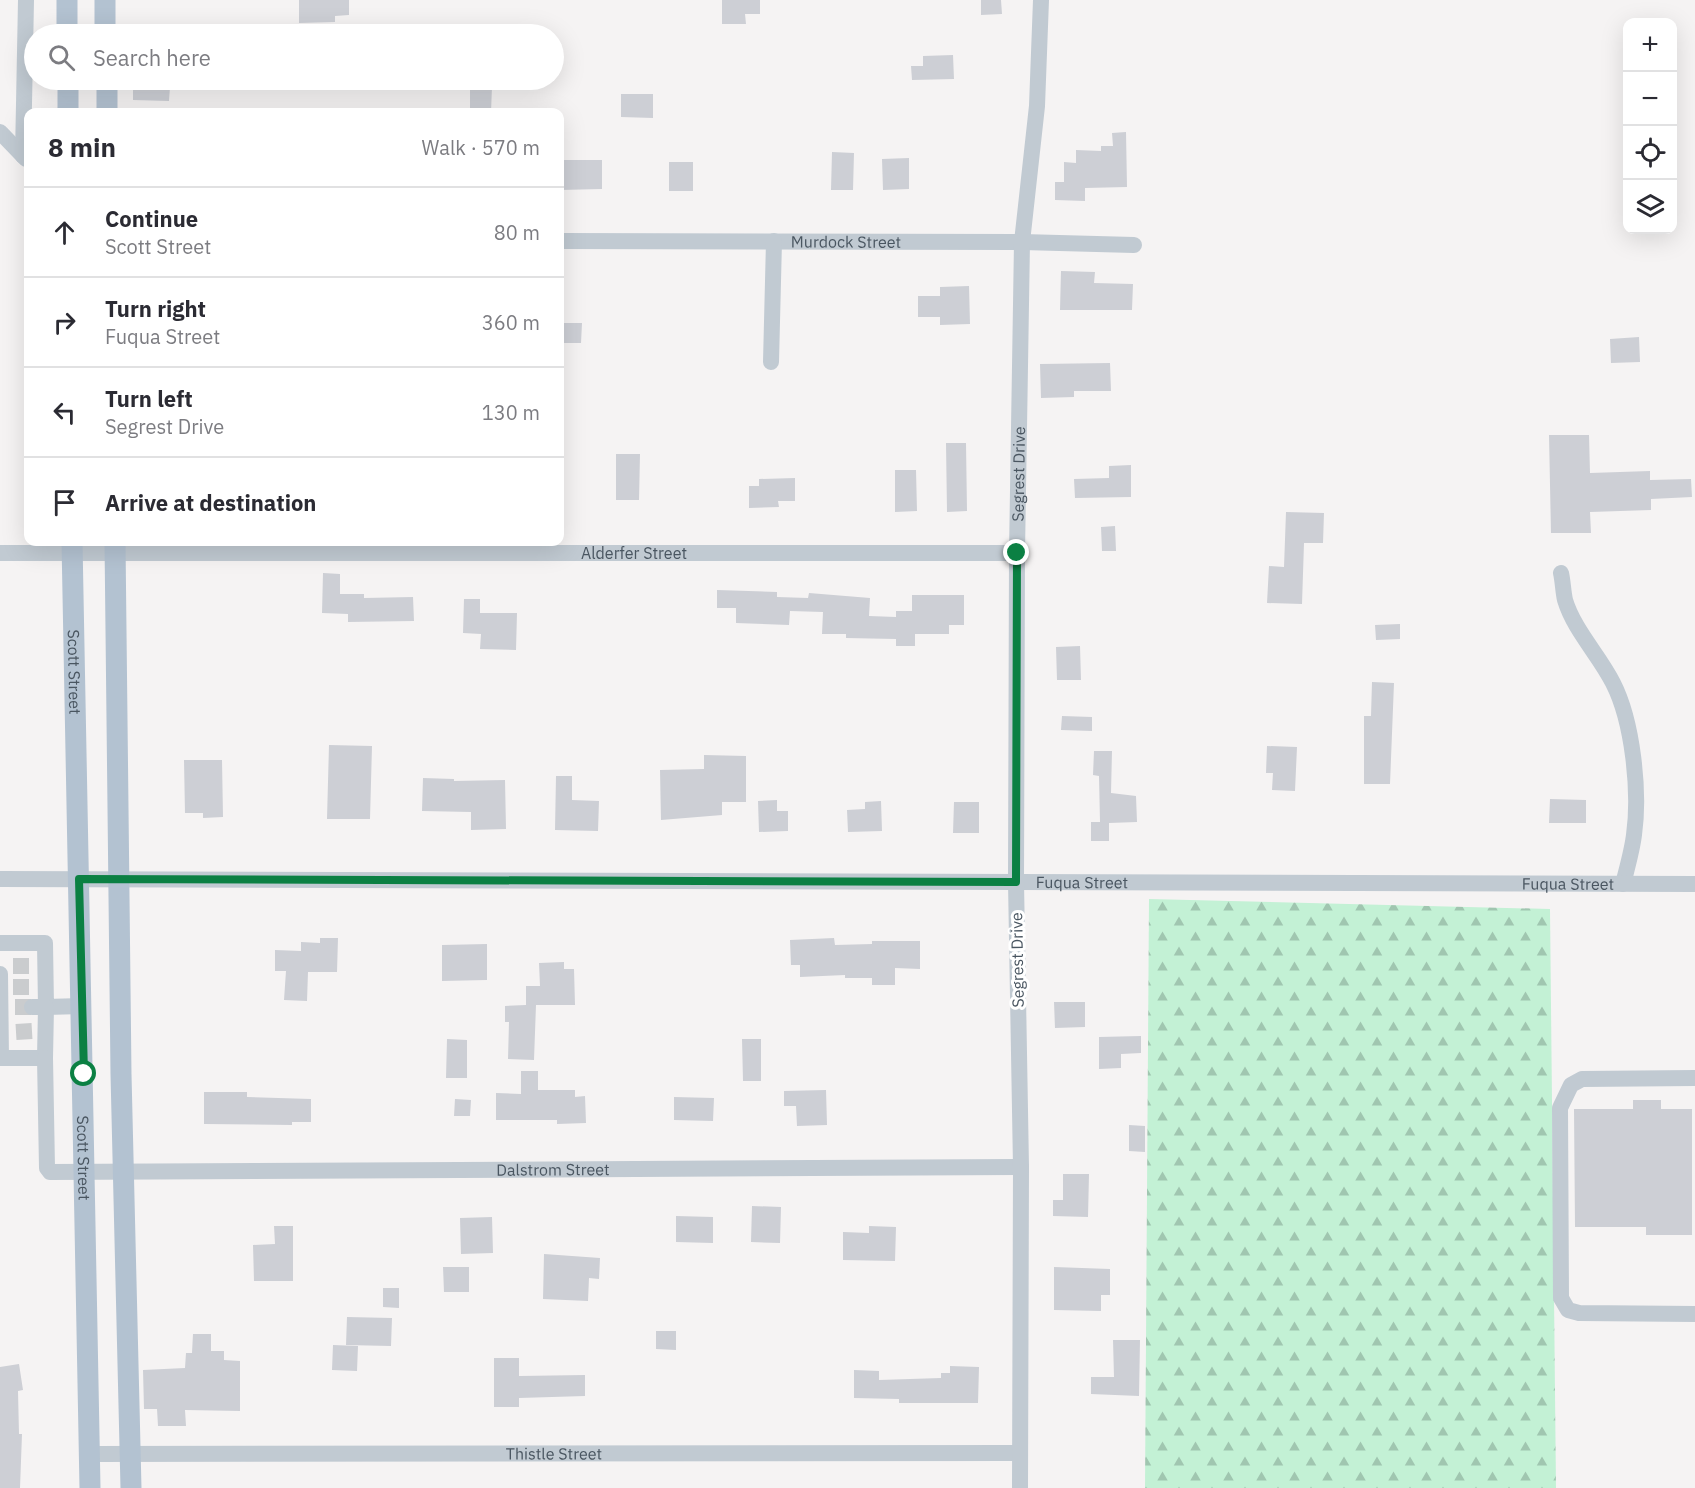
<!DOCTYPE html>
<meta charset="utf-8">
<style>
:root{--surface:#fff;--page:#f7f7f7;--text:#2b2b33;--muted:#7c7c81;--line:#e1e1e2}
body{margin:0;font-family:"IBM Plex Sans",sans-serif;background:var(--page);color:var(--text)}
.controls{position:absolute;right:18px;top:18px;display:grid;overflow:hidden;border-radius:12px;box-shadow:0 6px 24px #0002}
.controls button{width:54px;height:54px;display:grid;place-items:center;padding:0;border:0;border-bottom:2px solid var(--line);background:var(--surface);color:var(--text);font:30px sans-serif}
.stop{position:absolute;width:18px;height:18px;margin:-14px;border:4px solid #0b8043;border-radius:50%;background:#fff}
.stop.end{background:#0b8043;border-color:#fff;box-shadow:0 2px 6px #0008}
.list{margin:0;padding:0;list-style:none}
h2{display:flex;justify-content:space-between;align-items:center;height:78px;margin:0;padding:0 24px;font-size:26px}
h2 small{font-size:20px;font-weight:400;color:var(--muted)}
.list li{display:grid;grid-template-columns:39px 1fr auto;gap:18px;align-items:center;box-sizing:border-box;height:90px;padding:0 24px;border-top:2px solid var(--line)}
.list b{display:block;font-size:22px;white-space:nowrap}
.list p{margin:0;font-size:20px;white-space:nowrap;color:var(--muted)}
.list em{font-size:20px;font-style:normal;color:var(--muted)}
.icon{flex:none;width:33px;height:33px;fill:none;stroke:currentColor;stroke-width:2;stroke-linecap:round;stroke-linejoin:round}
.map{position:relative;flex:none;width:1695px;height:1488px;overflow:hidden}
.search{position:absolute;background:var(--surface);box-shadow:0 6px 24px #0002;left:24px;top:24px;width:540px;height:66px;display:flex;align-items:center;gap:15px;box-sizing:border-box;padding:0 21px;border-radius:33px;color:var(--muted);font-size:22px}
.panel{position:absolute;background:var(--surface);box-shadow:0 6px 24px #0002;left:24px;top:108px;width:540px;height:438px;border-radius:12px}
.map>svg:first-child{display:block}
.forest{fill:url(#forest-firs)}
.building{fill:#cdcfd5}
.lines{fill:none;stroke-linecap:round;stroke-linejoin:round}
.minor-tunnel{stroke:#caccce;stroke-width:16;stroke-dasharray:16 8;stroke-linecap:butt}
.minor{stroke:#c1cad2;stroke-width:16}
.major{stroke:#b3c2d1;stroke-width:21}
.route{stroke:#0b8043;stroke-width:8}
.labels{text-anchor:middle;stroke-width:6;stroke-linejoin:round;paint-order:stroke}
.street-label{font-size:16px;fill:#4a5661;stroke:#fff}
</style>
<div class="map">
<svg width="1695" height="1488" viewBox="0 0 1695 1488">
<defs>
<pattern id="forest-firs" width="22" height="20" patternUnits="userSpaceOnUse" patternTransform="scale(1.5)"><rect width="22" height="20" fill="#c3f1d5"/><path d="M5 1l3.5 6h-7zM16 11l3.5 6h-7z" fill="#a0c6b0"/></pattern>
</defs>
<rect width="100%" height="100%" fill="#f5f3f3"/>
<path class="forest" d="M1149 899 1550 909 1556 1488H1145Z"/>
<path class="building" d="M299 0H349V15L335 16V22L299 23Z
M722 0H760V14H745L746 24H722Z
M981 0H1001L1002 14 981 15Z
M953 55 954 79 912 80 911 66H923V56Z
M133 87H170L169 101 133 100Z
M470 87H492L491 112H470Z
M621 94H653V118L621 117Z
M1126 132 1127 187 1085 188V201L1055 200V182H1064V162L1076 163V150L1101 151V146H1113L1112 133Z
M832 152 854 153 853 190H831Z
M909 158V189L883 190 882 159Z
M560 160H602V189L560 190Z
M669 162H693V191H669Z
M1061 271 1095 272 1094 283 1133 284 1132 310H1060Z
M969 286 970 324 940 325V317H918V296H940V287Z
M562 323H582L581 343H561Z
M1639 337 1640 362 1611 363 1610 339Z
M1110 363 1111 391H1074V397L1041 398 1040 364Z
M1549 435H1589L1590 473 1650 471V480L1691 479 1692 497 1651 499V510L1590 512 1591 533H1551Z
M946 443H966L967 511 947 512Z
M616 454H640L639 500H616Z
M1131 465V497L1075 498 1074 479 1109 478V466Z
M895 470H916L917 511 895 512Z
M795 478V501H778L779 507 749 508V486H759V479Z
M1286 512 1324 513 1323 543H1304L1302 604 1267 603 1269 566 1284 567Z
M1115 526 1116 551H1102L1101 527Z
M323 573 340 574V594H364V598L413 597 414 621 348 622V614L322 613Z
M717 590 777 592V597L808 598 809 593 870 598 869 616 896 617V611H912V595H964V625H949V634H915V646H896V639L846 638V634H822L823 612 790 611 789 625 736 623V608H717Z
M464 599H480V613H517L516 650 480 649 481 634 463 633Z
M1400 624V639L1376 640 1375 625Z
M1080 646 1081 680H1057L1056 647Z
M1372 682 1394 683 1390 784H1364V716H1371Z
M1062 716 1092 717V731L1061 730Z
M329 745 372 746 370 819H327Z
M1267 746 1297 747 1295 791 1272 790 1273 773H1266Z
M1094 751H1112L1111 793 1136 796 1137 822 1109 823V841H1091V822H1100L1099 776 1093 775Z
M704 755 746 756V802H722V815L661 820 660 770 704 769Z
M184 760H222L223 817 203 818V813H185Z
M556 776H572V800L599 801 598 831 555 830Z
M423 778 454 779V781L505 780 506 829 471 830V812L422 811Z
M1550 799 1586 800V823H1549Z
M777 800V811H788V831L759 832 758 801Z
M881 801 882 831 848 832 847 810 865 809V802Z
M954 802H979V833H953Z
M320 938H338L337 972H308L307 1001 284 1000 286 971H275V950L301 951V942L320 943Z
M834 938 835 945 872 944V941H920V969L895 968V985H872V978H845V975L800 977V965H791L790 940Z
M487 944V980L442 981V945Z
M564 962V969H574L575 1005H536L534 1060 508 1059 509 1022H505V1006L526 1005V986H540L539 963Z
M1054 1002H1085V1027L1055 1028Z
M1141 1036V1053L1121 1054V1068L1099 1069V1037Z
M447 1039 467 1040V1078H446Z
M742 1039H761V1081H743Z
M521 1071H538V1090H575V1097L585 1096 586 1123 557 1124V1120H496V1093L521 1094Z
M826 1090 827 1125 797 1126 796 1106H784V1091Z
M204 1092H247V1097L311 1099V1122H292V1125L204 1124Z
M674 1097 714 1098 713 1121 674 1120Z
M455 1099 471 1100 470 1116H454Z
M1633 1100H1661V1109H1692V1235H1646V1227H1575L1574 1109H1633Z
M1129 1125 1145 1126V1152L1129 1151Z
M1063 1174H1089L1088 1217 1053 1216V1200H1063Z
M752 1206 781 1207 780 1243 751 1242Z
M676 1216 713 1217V1243L676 1242Z
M492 1217 493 1253 461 1254 460 1218Z
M274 1226H293V1281H254L253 1245 275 1244Z
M869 1226 896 1227 895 1261 843 1260V1232L869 1233Z
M544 1254 600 1258 599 1279 589 1278 588 1301 543 1299Z
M443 1267H469V1292H444Z
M1054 1267 1110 1269V1295H1101V1311L1054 1310Z
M383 1288H399V1308L383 1307Z
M347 1317 392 1318 391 1346 346 1345Z
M656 1331H676V1350L656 1349Z
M193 1334H211V1351H224V1360L240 1361V1411L185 1410 186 1426H158L157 1409H144L143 1370 185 1368 186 1353H192Z
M1113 1340H1140L1139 1396 1091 1394V1377H1114Z
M333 1345 358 1346 357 1371 332 1370Z
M494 1358H519V1376L585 1375V1396L519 1398V1407H494Z
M19 1364 23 1390 18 1391 19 1434H22L20 1488H0V1367Z
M950 1366 979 1367 978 1403H899V1399L854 1398V1370L879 1371V1380L941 1378V1373H950Z"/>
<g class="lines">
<path class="minor-tunnel" d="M13 966H32
M13 987H32
M15 1007H32
M16 1032 33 1031"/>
<g class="minor">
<path d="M0 132 26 159"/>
<path d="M23 156 26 0"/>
<path id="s1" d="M560 241 1022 242 1134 245"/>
<path d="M771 362 774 241"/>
<path id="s2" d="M0 553H1017"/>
<path d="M1561 573C1563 582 1563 591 1565 600 1574 630 1599 655 1613 683 1633 722 1640 792 1634 835 1632 851 1627 868 1623 884"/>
<path id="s3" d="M0 879 1695 884"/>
<path d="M0 943H45L46 1007 82 1006"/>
<path d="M0 974 1 1058H45L46 1007H32"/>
<path id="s4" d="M45 1058 47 1168 50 1172 1021 1167"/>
<path d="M1695 1078 1582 1079 1571 1085 1560 1108 1561 1298 1568 1310 1579 1313 1695 1314"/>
<path id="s5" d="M89 1454 1020 1453"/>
<path id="s6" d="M1020 1488 1021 1167 1016 882 1017 553 1022 242 1037 106 1041 0"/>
</g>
<g class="major">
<path d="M67 0V34"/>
<path d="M105 0V34"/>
<path d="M68 80V112"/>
<path d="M107 80V112"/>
<path id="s7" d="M72 542 90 1488"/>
<path d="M115 542 121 1074 131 1488"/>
</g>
</g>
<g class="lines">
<path class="route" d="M84 1074 79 879 1016 882 1017 553"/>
</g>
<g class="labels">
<g class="street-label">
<text dy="6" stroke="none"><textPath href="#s1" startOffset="286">Murdock Street</textPath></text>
<text dy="6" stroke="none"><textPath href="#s6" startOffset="1014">Segrest Drive</textPath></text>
<text dy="6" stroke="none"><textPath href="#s2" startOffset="634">Alderfer Street</textPath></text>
<text dy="6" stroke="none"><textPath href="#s7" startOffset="130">Scott Street</textPath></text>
<text dy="6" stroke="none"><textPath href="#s3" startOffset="1082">Fuqua Street</textPath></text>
<text dy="6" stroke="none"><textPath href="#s3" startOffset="1568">Fuqua Street</textPath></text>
<text transform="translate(1017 960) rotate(-91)" y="6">Segrest Drive</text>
<text dy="6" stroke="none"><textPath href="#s7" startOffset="616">Scott Street</textPath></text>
<text dy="6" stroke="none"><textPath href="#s4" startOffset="618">Dalstrom Street</textPath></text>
<text dy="6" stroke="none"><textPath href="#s5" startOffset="465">Thistle Street</textPath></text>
</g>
</g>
</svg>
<div class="controls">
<button>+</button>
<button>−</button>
<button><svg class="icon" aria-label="locate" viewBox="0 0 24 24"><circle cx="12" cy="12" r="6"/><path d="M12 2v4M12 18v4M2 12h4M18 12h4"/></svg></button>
<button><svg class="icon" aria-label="layers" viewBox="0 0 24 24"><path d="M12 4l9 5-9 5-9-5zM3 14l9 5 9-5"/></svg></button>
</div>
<div class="stop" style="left:84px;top:1074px"></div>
<div class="stop end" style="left:1017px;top:553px"></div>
<div class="search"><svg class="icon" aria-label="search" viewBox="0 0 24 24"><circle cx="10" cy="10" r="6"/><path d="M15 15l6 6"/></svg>Search here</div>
<section class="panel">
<h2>8 min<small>Walk · 570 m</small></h2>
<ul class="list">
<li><svg class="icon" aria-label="ahead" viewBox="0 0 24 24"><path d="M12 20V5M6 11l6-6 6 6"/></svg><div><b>Continue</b><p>Scott Street</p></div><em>80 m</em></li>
<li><svg class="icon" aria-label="right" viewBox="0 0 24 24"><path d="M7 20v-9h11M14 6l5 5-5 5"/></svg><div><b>Turn right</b><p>Fuqua Street</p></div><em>360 m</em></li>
<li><svg class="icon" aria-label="left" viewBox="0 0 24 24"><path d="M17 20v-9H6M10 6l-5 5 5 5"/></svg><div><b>Turn left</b><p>Segrest Drive</p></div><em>130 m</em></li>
<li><svg class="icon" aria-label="arrive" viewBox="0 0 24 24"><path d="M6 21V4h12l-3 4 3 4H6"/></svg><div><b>Arrive at destination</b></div></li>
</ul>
</section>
</div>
